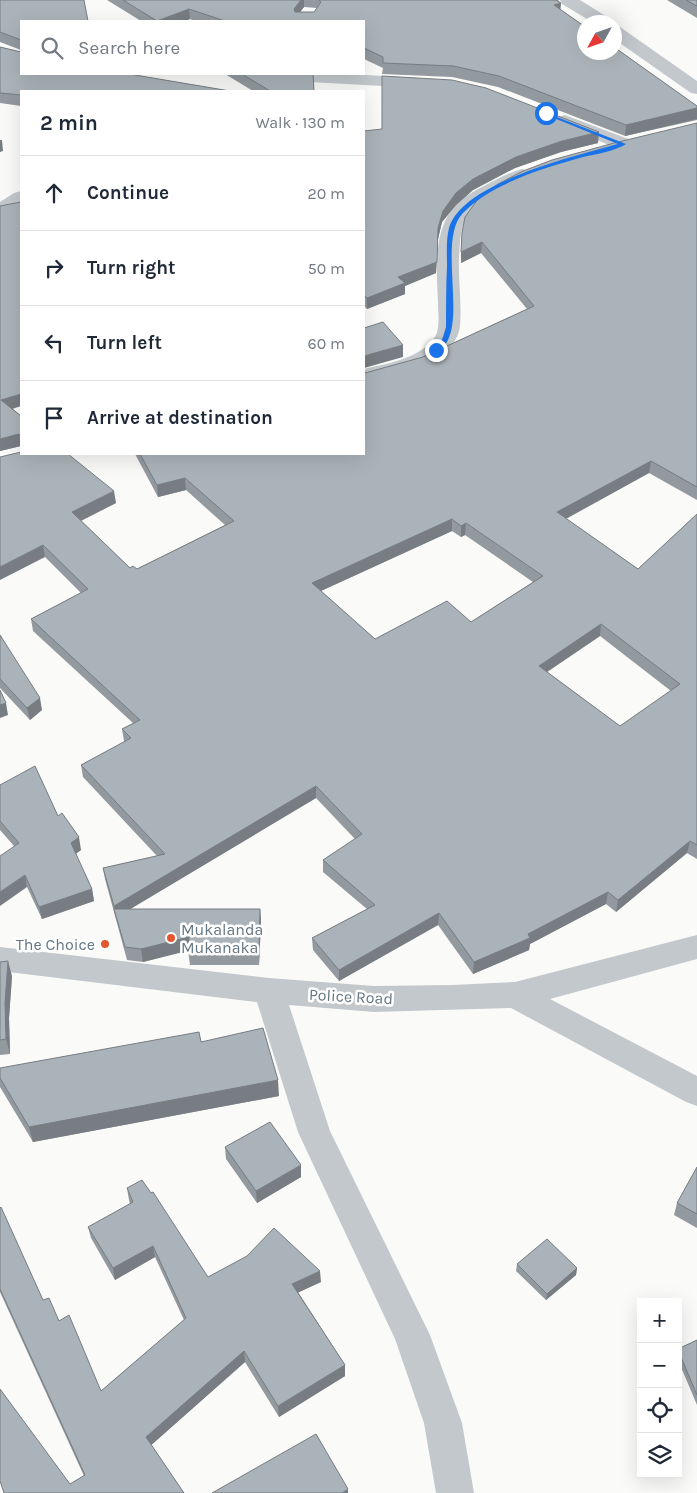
<!DOCTYPE html>
<meta charset="utf-8">
<style>
:root{--surface:#fff;--page:#f2f2f3;--text:#1f2937;--muted:#747a83;--line:#e0e1e3}
body{margin:0;font-family:Karla,sans-serif;background:var(--page);color:var(--text)}
.controls{position:absolute;right:15px;bottom:15px;display:grid;overflow:hidden;border-radius:0px;box-shadow:0 5px 20px #0002}
.controls button{width:45px;height:45px;display:grid;place-items:center;padding:0;border:0;border-bottom:1px solid var(--line);background:var(--surface);color:var(--text);font:25px sans-serif}
.compass{position:absolute;left:577px;top:15px;width:45px;height:45px;border-radius:50%;background:var(--surface);box-shadow:0 5px 20px #0002;rotate:230deg}
.stop{position:absolute;width:15px;height:15px;margin:-11px;border:4px solid #1a73e8;border-radius:50%;background:#fff}
.stop.end{background:#1a73e8;border-color:#fff;box-shadow:0 1px 5px #0008}
.list{margin:0;padding:0;list-style:none}
h2{display:flex;justify-content:space-between;align-items:center;height:65px;margin:0;padding:0 20px;font-size:21px}
h2 small{font-size:16px;font-weight:400;color:var(--muted)}
.list li{display:grid;grid-template-columns:32px 1fr auto;gap:15px;align-items:center;box-sizing:border-box;height:75px;padding:0 20px;border-top:1px solid var(--line)}
.list b{display:block;font-size:19px;white-space:nowrap}
.list em{font-size:16px;font-style:normal;color:var(--muted)}
.icon{flex:none;width:28px;height:28px;fill:none;stroke:currentColor;stroke-width:2;stroke-linecap:round;stroke-linejoin:round}
.map{position:relative;flex:none;width:697px;height:1493px;overflow:hidden}
.search{position:absolute;background:var(--surface);box-shadow:0 5px 20px #0002;left:20px;top:20px;width:345px;height:55px;display:flex;align-items:center;gap:12px;box-sizing:border-box;padding:0 18px;border-radius:0px;color:var(--muted);font-size:19px}
.panel{position:absolute;background:var(--surface);box-shadow:0 5px 20px #0002;left:20px;top:90px;width:345px;height:365px;border-radius:0px}
.map>svg:first-child{display:block}
.lines{fill:none;stroke-linecap:round;stroke-linejoin:round}
.minor{fill:#c3c8cc;fill-rule:evenodd}
.wall{fill:#929a9f;fill-rule:evenodd}
.shaded-wall{fill:#777d82}
.building{fill:#aab3b9;stroke:#777d82;fill-rule:evenodd}
.route{fill:#1a73e8}
.poi-dot{fill:#e4572e;stroke:#fff;stroke-width:2}
.labels{text-anchor:middle;stroke-width:5;stroke-linejoin:round;paint-order:stroke}
.poi-label{font-size:16px;fill:#657683;stroke:#fff;text-anchor:start}
.street-label{font-size:16px;fill:#657683;stroke:#fff}
</style>
<div class="map">
<svg width="697" height="1493" viewBox="0 0 697 1493">
<rect width="100%" height="100%" fill="#fafaf8"/>
<g class="lines">
<path class="minor" d="M560 0H580L609 18 612 22H592L562 4Z
M614 26 620 27 697 81V94L691 93 614 39Z
M243 74H348L420 78 426 79 429 83 426 87 420 88 252 79 246 78Z
M565 115 631 140 633 144 631 148 624 150 617 148 558 125 556 121 558 117Z
M522 169 529 171 532 175 529 179C511 187 478 200 467 216 460 228 460 244 459 257 458 280 462 304 460 326 455 365 395 376 364 383V369C386 364 417 359 433 340 441 330 438 315 438 303 437 275 433 235 451 211 459 199 472 192 484 186 496 179 509 173 522 169Z
M21 191V206L7 215 0 217V202L14 193Z
M697 935V959L550 999 697 1076V1106L686 1102 511 1008 374 1012 289 1005 330 1131 430 1335 462 1423 474 1493H436L424 1423 395 1339 298 1132 257 1002 0 971V947L269 978 374 986 452 985 515 982Z"/>
</g>
<path class="wall" d="M0 0H84L21 74V106L0 103V47L21 52V50L0 42Z
M107 0H559L558 1 561 3 560 9 697 106V120L625 136 498 87 452 77 382 74 383 68 364 59V21H195L190 19 185 21H141ZM304 7 317 8 314 12H300Z
M667 0H697V18Z
M225 74H313L314 91H253Z
M697 123V500L649 473 566 519 638 569 697 514V859L687 853 616 912 606 904 530 944 529 950 473 974 438 925 339 981 313 950 312 938 367 909 323 872V860L355 839 316 798 130 909H260L261 922 259 965H190L188 950 143 962 127 960 105 879 103 868 157 856 83 777 81 765 124 742V741L122 729 133 723 33 631 31 619 81 593 45 557 0 457 116 503 81 521 130 568 137 569 225 525 186 490 158 497 135 454H364L365 373 423 357 527 309 481 253 461 263 462 233ZM452 531 461 537 465 535 533 582 471 622 375 639 321 591ZM600 636 671 691 620 726 547 672Z
M364 131 598 143 561 152 515 168 473 190 456 205 442 222 438 239 436 273 405 286V294L367 309 364 306Z
M0 206 13 409 21 416V448V446L0 451Z
M0 635 42 710 30 720 0 688Z
M0 785 58 816 81 850 75 854 92 889 94 901 42 919 27 887 14 846 0 830Z
M0 962 12 976 9 1018 10 1054 0 1055Z
M201 1042 279 1096 33 1142 0 1087V1068Z
M225 1147 301 1177 257 1203 226 1159Z
M697 1167V1228L674 1215 677 1203Z
M127 1188 208 1277 321 1282 298 1292 345 1365V1376L279 1417 245 1362 151 1445 184 1493 70 1484 84 1476 0 1292V1208L43 1300 59 1321 101 1391 184 1320 155 1257 115 1280 91 1238 88 1227 130 1204 129 1200Z
M517 1264 577 1268 576 1275 546 1300 516 1271Z
M697 1340V1405L678 1360V1349Z"/>
<path class="shaded-wall" d="M301 0H304V7L294 20V9Z
M561 3 560 14 554 5Z
M189 9 190 19 185 21H157Z
M697 108V119L625 136 626 125Z
M599 132 598 143 561 152 515 168 473 190 456 205 442 222 438 239 436 273 405 286V294L367 309V298L398 277 438 228 443 211 456 193 473 179 516 157 562 141Z
M0 140H2L3 151 0 152Z
M482 242 481 253 461 263V252Z
M403 345V357L364 368V356Z
M21 394V406L3 412 1 400Z
M19 434 21 446 0 451V439Z
M651 461 649 473 556 524 557 512Z
M185 478 186 490 158 497 157 485Z
M114 491 116 503 74 524 72 512Z
M452 519V531L312 595V583Z
M466 523 465 535 461 537V526Z
M43 545 45 557 0 580V567Z
M601 624 600 636 538 678 539 666Z
M40 698 42 710 30 720 27 708Z
M6 703 8 715 0 718V705Z
M316 786V798L117 917 114 909 115 918 114 906Z
M79 837 81 850 73 856 71 843Z
M690 841 687 853 616 912 618 900Z
M25 875 27 887 0 906V892Z
M92 889 94 901 42 919 39 907Z
M608 892 606 904 530 944 529 950 473 974 474 962Z
M260 909 261 922 259 965V952Z
M439 913 438 925 339 981V970Z
M189 937 191 950 143 962 141 949Z
M8 961 12 976 9 1018 10 1054 6 1039 5 1003Z
M278 1080 279 1096 33 1142 29 1127Z
M301 1165V1177L257 1203 256 1191Z
M153 1246 155 1257 115 1280 113 1268Z
M577 1268 576 1275 546 1300 547 1294Z
M320 1271 321 1282 293 1295 292 1284Z
M244 1351 245 1362 148 1448 146 1437Z
M345 1365V1376L279 1417 278 1406Z
M348 1489V1493H342Z"/>
<path class="building" d="M0 0H84L88 21H21V40L0 32Z
M123 0H301L294 9 295 12H314L321 2 319 0H556L561 3 554 5 584 26V52H614V47L697 106V108L626 125 499 76 453 66 383 63V57L364 48V21H225L189 9 157 21Z
M686 0H697V6Z
M21 43V74H129L230 91H21V95L0 93V47L21 52Z
M242 74H313L314 91H270Z
M382 76 452 80 486 88 599 132 562 141 516 157 473 179 456 193 443 211 438 228 437 262 398 277 405 283 367 298 364 295V131L382 129Z
M697 123V487L651 461 557 512 638 569 697 514V845L690 841 618 900 608 892 528 934 530 938 474 962 439 913 339 970 312 938 375 905 323 860 362 834 316 786 114 906 103 868 165 854 81 765 131 738 122 729 140 720 31 619 88 589 43 545 0 567V457L21 452V454H68L114 491 72 512 130 568 133 566 137 569 234 521 185 478 157 485 140 454H364V372L365 373 423 357 534 306 482 242 461 252 462 233 465 217 478 199 498 184 523 171 552 160 614 143ZM452 519 461 526 466 523 543 576 471 622 447 601 375 639 312 583ZM601 624 680 684 620 726 539 666Z
M21 202V394L1 400 21 416V440L19 434 0 439V206Z
M383 322 403 345 364 356V328Z
M0 635 40 698 27 708 0 679Z
M0 690 6 703 0 705Z
M35 766 58 816 62 813 79 837 71 843 92 889 39 907 25 875 0 892V856L19 843 0 821V785Z
M114 909H260L259 952H188L189 937 141 949 125 947Z
M8 961 5 1003 6 1039 0 1040V962Z
M263 1028 278 1080 29 1127 0 1078V1068L199 1032 201 1042Z
M270 1122 301 1165 256 1191 225 1147Z
M697 1167V1214L677 1203Z
M142 1180 151 1193 153 1192 208 1277 247 1256 274 1228 320 1271 292 1284 345 1365 278 1406 244 1351 146 1437 184 1493H4L0 1481V1389L70 1484 85 1475 0 1289V1208L1 1207 43 1300 49 1298 59 1321 69 1315 101 1391 186 1318 153 1246 113 1268 88 1227 133 1202 127 1188Z
M547 1239 577 1268 547 1294 517 1264Z
M697 1340V1395L678 1350V1349Z
M316 1434 348 1489 342 1493H212Z"/>
<path class="route" d="M544 112 626 144C615 151 597 154 583 157 544 168 492 183 463 213 439 237 463 309 448 340 446 344 442 348 438 351H434V348L442 340 446 327C446 307 446 287 447 266 447 254 446 240 449 228 462 182 576 156 618 144L544 114Z"/>
<g class="poi-dot">
<circle cx="171" cy="938" r="5"/>
<circle cx="105" cy="944" r="5"/>
</g>
<g class="labels">
<g class="poi-label">
<text x="181" y="935">Mukalanda<tspan x="181" dy="18">Mukanaka</tspan></text>
<text x="95" y="950" text-anchor="end">The Choice</text>
</g>
<g class="street-label">
<text transform="translate(351 996) rotate(3)" y="6">Police Road</text>
</g>
</g>
</svg>
<div class="controls">
<button>+</button>
<button>−</button>
<button><svg class="icon" aria-label="locate" viewBox="0 0 24 24"><circle cx="12" cy="12" r="6"/><path d="M12 2v4M12 18v4M2 12h4M18 12h4"/></svg></button>
<button><svg class="icon" aria-label="layers" viewBox="0 0 24 24"><path d="M12 4l9 5-9 5-9-5zM3 14l9 5 9-5"/></svg></button>
</div>
<svg class="compass" viewBox="-18 -18 36 36"><path d="M0-13l5 13h-10z" fill="#e53935"/><path d="M0 13l5-13h-10z" fill="#747a83"/></svg>
<div class="stop" style="left:546px;top:113px"></div>
<div class="stop end" style="left:436px;top:350px"></div>
<div class="search"><svg class="icon" aria-label="search" viewBox="0 0 24 24"><circle cx="10" cy="10" r="6"/><path d="M15 15l6 6"/></svg>Search here</div>
<section class="panel">
<h2>2 min<small>Walk · 130 m</small></h2>
<ul class="list">
<li><svg class="icon" aria-label="ahead" viewBox="0 0 24 24"><path d="M12 20V5M6 11l6-6 6 6"/></svg><div><b>Continue</b></div><em>20 m</em></li>
<li><svg class="icon" aria-label="right" viewBox="0 0 24 24"><path d="M7 20v-9h11M14 6l5 5-5 5"/></svg><div><b>Turn right</b></div><em>50 m</em></li>
<li><svg class="icon" aria-label="left" viewBox="0 0 24 24"><path d="M17 20v-9H6M10 6l-5 5 5 5"/></svg><div><b>Turn left</b></div><em>60 m</em></li>
<li><svg class="icon" aria-label="arrive" viewBox="0 0 24 24"><path d="M6 21V4h12l-3 4 3 4H6"/></svg><div><b>Arrive at destination</b></div></li>
</ul>
</section>
</div>
